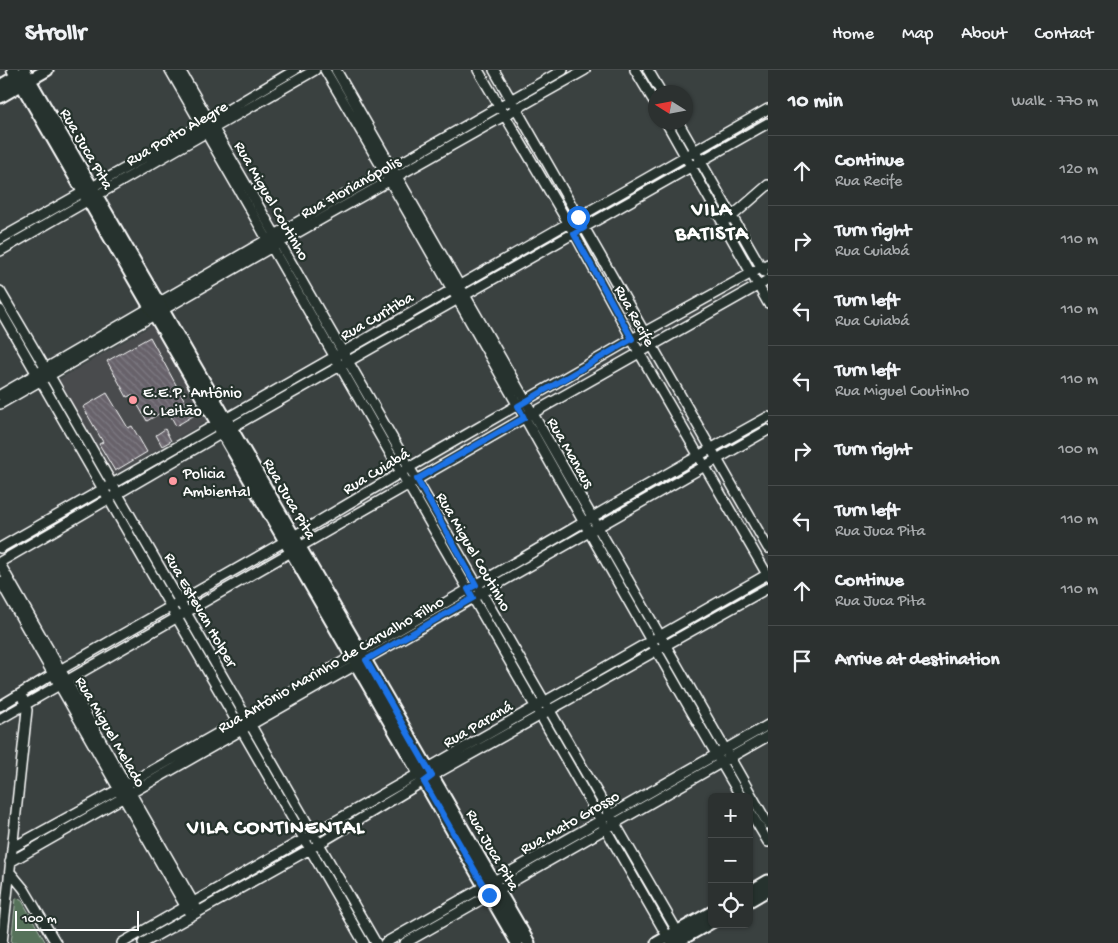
<!DOCTYPE html>
<meta charset="utf-8">
<style>
:root{--surface:#2c3130;--page:#383d3c;--text:#f1f3f6;--muted:#a6a9ab;--line:#484c4c}
body{margin:0;font-family:"Gochi Hand",sans-serif;background:var(--page);color:var(--text)}
.controls{position:absolute;right:15px;bottom:15px;display:grid;overflow:hidden;border-radius:8px;box-shadow:0 1px 4px #0004}
.controls button{width:45px;height:45px;display:grid;place-items:center;padding:0;border:0;border-bottom:1px solid var(--line);background:var(--surface);color:var(--text);font:25px sans-serif}
.compass{position:absolute;left:648px;top:15px;width:45px;height:45px;border-radius:50%;background:var(--surface);box-shadow:0 1px 4px #0004;rotate:281deg}
.scale{position:absolute;left:15px;bottom:12px;width:124px;box-sizing:border-box;padding-left:5px;border:2px solid #fff;border-top:0;font-size:14px;line-height:18px;white-space:nowrap;color:#fff;-webkit-text-stroke:4px #26332d;paint-order:stroke}
.stop{position:absolute;width:15px;height:15px;margin:-11px;border:4px solid #1a73e8;border-radius:50%;background:#fff}
.stop.end{background:#1a73e8;border-color:#fff;box-shadow:0 1px 5px #0008}
.list{margin:0;padding:0;list-style:none}
h2{display:flex;justify-content:space-between;align-items:center;height:65px;margin:0;padding:0 20px;font-size:21px}
h2 small{font-size:16px;font-weight:400;color:var(--muted)}
.list li{display:grid;grid-template-columns:32px 1fr auto;gap:15px;align-items:center;box-sizing:border-box;height:70px;padding:0 20px;border-top:1px solid var(--line)}
.list b{display:block;font-size:19px;white-space:nowrap}
.list p{margin:0;font-size:16px;white-space:nowrap;color:var(--muted)}
.list em{font-size:16px;font-style:normal;color:var(--muted)}
.icon{flex:none;width:28px;height:28px;fill:none;stroke:currentColor;stroke-width:2;stroke-linecap:round;stroke-linejoin:round}
.map{position:relative;flex:none;width:768px;height:873px;overflow:hidden}
header{display:flex;align-items:center;gap:30px;box-sizing:border-box;height:70px;padding:0 25px;background:var(--surface);border-bottom:1px solid var(--line)}
header strong{font-size:24px}
nav{display:flex;gap:28px;margin-inline-start:auto;font-size:18px}
main{display:flex}
aside{flex:1;background:var(--surface)}
.map>svg:first-child{display:block}
.built{fill:#484b4d}
.park{fill:#56725a;stroke:#aab8ac}
.building{fill:url(#building-back-hatch);stroke:#fff}
.lines{fill:none;stroke-linecap:round;stroke-linejoin:round}
.minor-casing{stroke:#fff;stroke-width:12}
.tertiary-casing{stroke:#fff;stroke-width:15}
.minor{stroke:#26332d;stroke-width:9}
.tertiary{stroke:#26332d;stroke-width:11}
.route{stroke:#1a73e8;stroke-width:6}
.poi-dot{fill:#ff9aa2;stroke:#26332d;stroke-width:2}
.labels{text-anchor:middle;stroke-width:4.5;stroke-linejoin:round;paint-order:stroke}
.street-label{font-size:16px;fill:#fff;stroke:#26332d}
.poi-label{font-size:16px;fill:#fff;stroke:#26332d;text-anchor:start}
.district-label{font-size:21px;font-weight:bold;letter-spacing:1px;fill:#fff;stroke:#26332d}
</style>
<header>
<strong>Strollr</strong>
<nav><a>Home</a><a>Map</a><a>About</a><a>Contact</a></nav>
</header>
<main>
<div class="map">
<svg width="768" height="873" viewBox="0 0 768 873">
<defs>
<pattern id="building-back-hatch" width="6" height="6" patternUnits="userSpaceOnUse" patternTransform="scale(1.25)"><rect width="6" height="6" fill="#67626b"/><path d="M-1 5l2 2M0 0l6 6M5-1l2 2" fill="none" stroke="#7e7a81"/></pattern>
</defs>
<rect width="100%" height="100%" fill="#3a4140"/>
<filter id="ink" filterUnits="userSpaceOnUse"><feTurbulence type="fractalNoise" baseFrequency=".02" numOctaves="2"/><feDisplacementMap in="SourceGraphic" scale="10" xChannelSelector="R" yChannelSelector="G"/><feConvolveMatrix kernelMatrix="1 2 1 2 8 2 1 2 1" color-interpolation-filters="sRGB"/></filter>
<g filter="url(#ink)">
<path class="built" d="M154 254 209 350 112 406 58 310Z"/>
<path class="park" d="M16 828 21 829 46 873H11Z"/>
<path class="building" d="M150 267 193 346 176 356 167 339 147 351 132 325 127 327 107 291Z
M107 323 128 358 132 356 147 382 115 401 99 374 103 372 83 337Z
M165 359 171 371 162 376 156 365Z"/>
<g class="lines">
<g class="minor-casing">
<path id="minor" d="M170 0 670 871
M180 0 680 866
M325 0C467 240 600 486 741 727
M336 0 768 754
M478 0 574 163 640 284 768 506
M494 0 768 478
M635 0 656 35
M648 0 661 22
M666 52 768 233
M678 52 764 202
M729 149 768 115
M0 169 209 51 295 0
M0 181 315 0
M0 221 50 306 376 873
M0 240 364 873
M0 325 275 165 563 0
M0 334 272 177 585 0
M0 478 768 39
M0 492 222 363 768 53
M0 494 196 837
M0 511 188 841
M0 636 53 604 294 466 410 397 632 269 768 194
M0 649 533 343 768 210
M749 740 768 772
M12 778C168 693 322 604 476 515 573 459 669 401 768 347
M10 792 768 360
M10 802 24 819 56 873
M2 873 27 640 23 629
M122 873 768 504
M143 873 310 779 432 706 768 518
M385 873 768 655
M405 873 768 666"/>
</g>
<g class="tertiary-casing">
<path id="tertiary" d="M13 0 517 873
M24 0 529 873
M0 16 22 3
M0 27 47 0
M749 822 768 811
M749 831 768 820
M657 873 712 842
M675 873 712 852"/>
</g>
<use href="#minor" class="minor"/>
<use href="#tertiary" class="tertiary"/>
</g>
</g>
<g class="lines" filter="url(#ink)">
<path class="route" d="M489 825 424 712 432 706 366 590 473 528 468 519 476 515 417 409 524 348 518 336 632 269 574 164 584 158 578 147"/>
</g>
<g class="poi-dot">
<circle cx="133" cy="330" r="5"/>
<circle cx="173" cy="411" r="5"/>
</g>
<g class="labels">
<g class="street-label">
<text transform="translate(176 62) rotate(-30)" y="6">Rua Porto Alegre</text>
<text transform="translate(88 78) rotate(60)" y="6">Rua Juca Pita</text>
<text transform="translate(350 116) rotate(-29)" y="6">Rua Florianópolis</text>
<text transform="translate(273 130) rotate(60)" y="6">Rua Miguel Coutinho</text>
<text transform="translate(376 245) rotate(-30)" y="6">Rua Curitiba</text>
<text transform="translate(636 245) rotate(61)" y="6">Rua Recife</text>
<text transform="translate(572 382) rotate(60)" y="6">Rua Manaus</text>
<text transform="translate(375 400) rotate(-31)" y="6">Rua Cuiabá</text>
<text transform="translate(291 428) rotate(60)" y="6">Rua Juca Pita</text>
<text transform="translate(475 481) rotate(60)" y="6">Rua Miguel Coutinho</text>
<text transform="translate(202 539) rotate(60)" y="6">Rua Estevan Holper</text>
<text transform="translate(330 593) rotate(-30)" y="6">Rua Antônio Marinho de Carvalho Filho</text>
<text transform="translate(477 653) rotate(-30)" y="6">Rua Paraná</text>
<text transform="translate(112 661) rotate(60)" y="6">Rua Miguel Melado</text>
<text transform="translate(569 751) rotate(-30)" y="6">Rua Mato Grosso</text>
<text transform="translate(494 779) rotate(60)" y="6">Rua Juca Pita</text>
</g>
<g class="poi-label">
<text x="143" y="327">E.E.P. Antônio<tspan x="143" dy="18">C. Leitão</tspan></text>
<text x="183" y="408">Policia<tspan x="183" dy="18">Ambiental</tspan></text>
</g>
<g class="district-label">
<text x="712" y="145">VILA<tspan x="712" dy="24">BATISTA</tspan></text>
<text x="276" y="763">VILA CONTINENTAL</text>
</g>
</g>
</svg>
<div class="controls">
<button>+</button>
<button>−</button>
<button><svg class="icon" aria-label="locate" viewBox="0 0 24 24"><circle cx="12" cy="12" r="6"/><path d="M12 2v4M12 18v4M2 12h4M18 12h4"/></svg></button>
</div>
<svg class="compass" viewBox="-18 -18 36 36"><path d="M0-13l5 13h-10z" fill="#e53935"/><path d="M0 13l5-13h-10z" fill="#a6a9ab"/></svg>
<div class="scale">100 m</div>
<div class="stop" style="left:578px;top:147px"></div>
<div class="stop end" style="left:489px;top:825px"></div>
</div>
<aside>
<h2>10 min<small>Walk · 770 m</small></h2>
<ul class="list">
<li><svg class="icon" aria-label="ahead" viewBox="0 0 24 24"><path d="M12 20V5M6 11l6-6 6 6"/></svg><div><b>Continue</b><p>Rua Recife</p></div><em>120 m</em></li>
<li><svg class="icon" aria-label="right" viewBox="0 0 24 24"><path d="M7 20v-9h11M14 6l5 5-5 5"/></svg><div><b>Turn right</b><p>Rua Cuiabá</p></div><em>110 m</em></li>
<li><svg class="icon" aria-label="left" viewBox="0 0 24 24"><path d="M17 20v-9H6M10 6l-5 5 5 5"/></svg><div><b>Turn left</b><p>Rua Cuiabá</p></div><em>110 m</em></li>
<li><svg class="icon" aria-label="left" viewBox="0 0 24 24"><path d="M17 20v-9H6M10 6l-5 5 5 5"/></svg><div><b>Turn left</b><p>Rua Miguel Coutinho</p></div><em>110 m</em></li>
<li><svg class="icon" aria-label="right" viewBox="0 0 24 24"><path d="M7 20v-9h11M14 6l5 5-5 5"/></svg><div><b>Turn right</b></div><em>100 m</em></li>
<li><svg class="icon" aria-label="left" viewBox="0 0 24 24"><path d="M17 20v-9H6M10 6l-5 5 5 5"/></svg><div><b>Turn left</b><p>Rua Juca Pita</p></div><em>110 m</em></li>
<li><svg class="icon" aria-label="ahead" viewBox="0 0 24 24"><path d="M12 20V5M6 11l6-6 6 6"/></svg><div><b>Continue</b><p>Rua Juca Pita</p></div><em>110 m</em></li>
<li><svg class="icon" aria-label="arrive" viewBox="0 0 24 24"><path d="M6 21V4h12l-3 4 3 4H6"/></svg><div><b>Arrive at destination</b></div></li>
</ul>
</aside>
</main>
